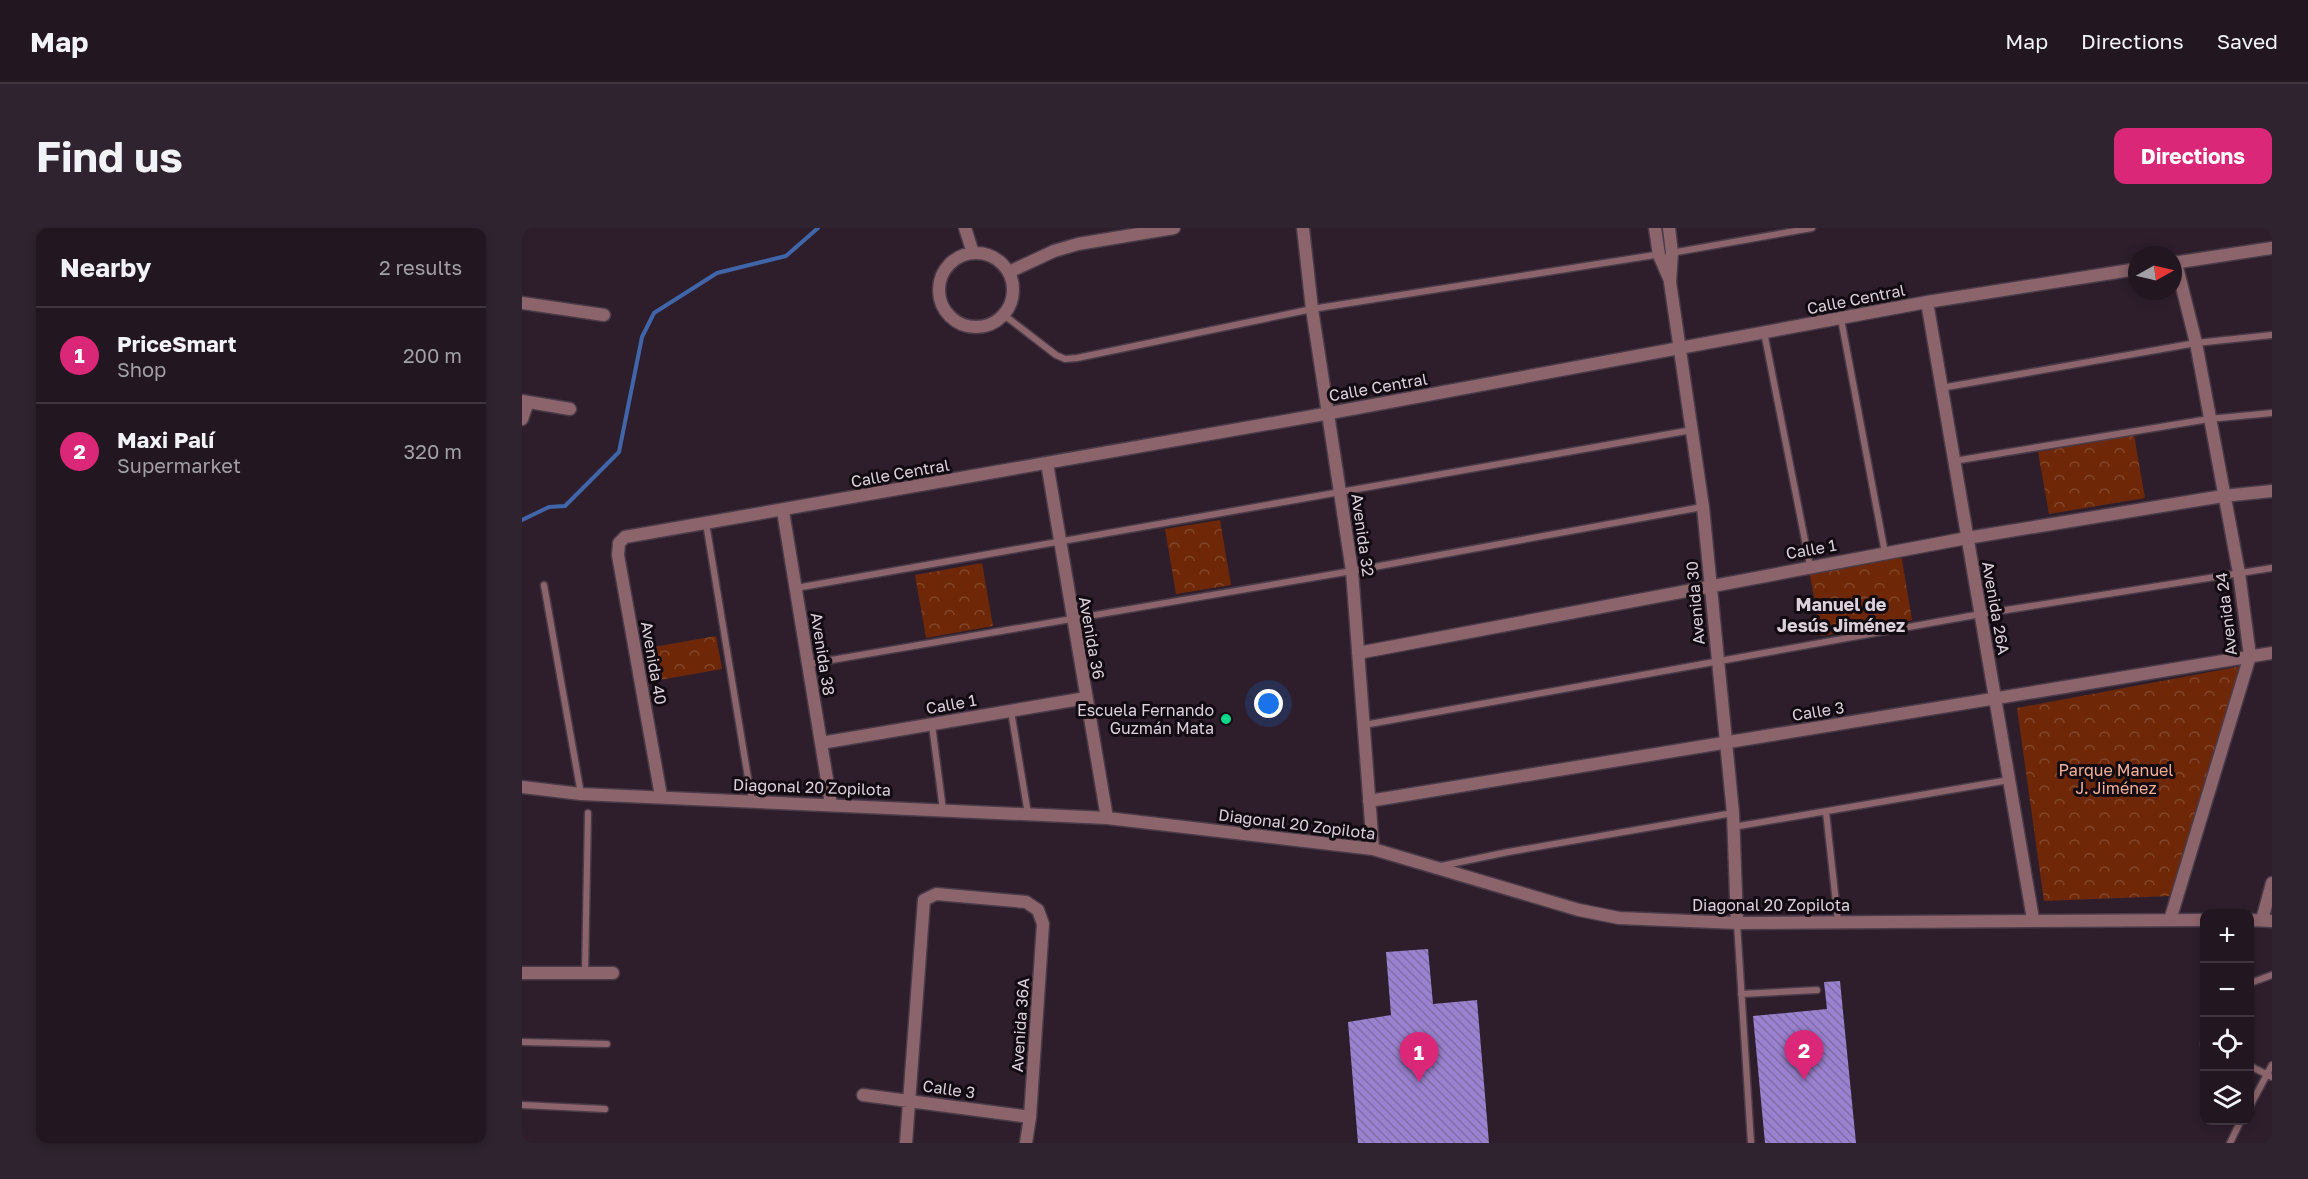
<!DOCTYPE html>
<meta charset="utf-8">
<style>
:root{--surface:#221621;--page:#2e232e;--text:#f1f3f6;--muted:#a29fa5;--line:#3f353f;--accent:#db2777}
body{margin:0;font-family:"Golos Text",sans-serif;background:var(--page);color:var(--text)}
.controls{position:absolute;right:18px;bottom:18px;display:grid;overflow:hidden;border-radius:12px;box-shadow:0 3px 9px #0003}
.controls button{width:54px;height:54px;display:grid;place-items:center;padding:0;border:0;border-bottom:2px solid var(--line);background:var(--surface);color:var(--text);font:30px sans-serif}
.compass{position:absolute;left:1606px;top:18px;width:54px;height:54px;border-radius:50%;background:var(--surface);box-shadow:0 3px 9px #0003;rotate:82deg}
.you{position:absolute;left:747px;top:476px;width:21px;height:21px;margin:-15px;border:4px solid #fff;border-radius:50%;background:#1a73e8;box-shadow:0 0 0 9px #1a73e833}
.badge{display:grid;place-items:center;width:39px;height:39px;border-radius:50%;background:var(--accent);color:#fff;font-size:20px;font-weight:700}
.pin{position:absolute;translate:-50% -50px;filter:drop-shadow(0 2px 3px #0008)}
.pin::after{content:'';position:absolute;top:32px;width:21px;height:18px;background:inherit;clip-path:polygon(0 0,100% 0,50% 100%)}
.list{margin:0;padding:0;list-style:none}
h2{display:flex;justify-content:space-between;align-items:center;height:78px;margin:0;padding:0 24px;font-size:26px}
h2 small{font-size:20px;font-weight:400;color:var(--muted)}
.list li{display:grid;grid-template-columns:39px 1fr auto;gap:18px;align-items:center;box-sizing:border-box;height:96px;padding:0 24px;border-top:2px solid var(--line)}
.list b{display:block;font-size:22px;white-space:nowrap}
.list p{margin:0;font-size:20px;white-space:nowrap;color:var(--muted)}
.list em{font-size:20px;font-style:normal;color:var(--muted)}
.icon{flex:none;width:33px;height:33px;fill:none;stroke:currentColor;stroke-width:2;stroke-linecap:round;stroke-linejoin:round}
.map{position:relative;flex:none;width:1750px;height:915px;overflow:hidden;border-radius:12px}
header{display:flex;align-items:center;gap:36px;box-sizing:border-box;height:84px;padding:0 30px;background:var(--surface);border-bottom:2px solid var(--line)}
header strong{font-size:28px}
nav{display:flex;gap:33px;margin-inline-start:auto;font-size:21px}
.intro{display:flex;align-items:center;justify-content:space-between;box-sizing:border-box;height:144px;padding:0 36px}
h1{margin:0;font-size:42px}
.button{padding:15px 27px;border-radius:12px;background:var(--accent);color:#fff;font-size:21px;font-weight:700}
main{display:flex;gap:36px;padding:0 36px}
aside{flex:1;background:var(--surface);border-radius:12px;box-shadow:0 3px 9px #0003}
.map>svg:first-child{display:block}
.park{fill:url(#park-crowns)}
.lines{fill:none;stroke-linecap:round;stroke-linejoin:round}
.stream{stroke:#4165a9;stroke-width:4}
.building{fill:url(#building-back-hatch)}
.service-casing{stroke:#4a3b48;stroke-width:9}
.minor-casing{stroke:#4a3b48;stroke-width:15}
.service{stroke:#8c646b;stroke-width:6}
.minor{stroke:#8c646b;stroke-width:12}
.poi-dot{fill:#04d98b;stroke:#120b11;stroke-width:2}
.labels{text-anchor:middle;stroke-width:6;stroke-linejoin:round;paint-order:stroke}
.street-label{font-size:16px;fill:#dcd1da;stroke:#120b11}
.poi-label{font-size:16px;fill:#dcd1da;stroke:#120b11;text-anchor:end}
.park-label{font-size:16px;fill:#f6b298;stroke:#120b11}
.neighbourhood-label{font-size:18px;font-weight:bold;fill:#dcd1da;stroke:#120b11}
</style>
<header>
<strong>Map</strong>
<nav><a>Map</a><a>Directions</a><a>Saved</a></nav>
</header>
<div class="intro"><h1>Find us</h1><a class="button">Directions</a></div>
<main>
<aside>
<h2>Nearby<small>2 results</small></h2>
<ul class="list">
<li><span class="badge">1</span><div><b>PriceSmart</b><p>Shop</p></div><em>200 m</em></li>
<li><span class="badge">2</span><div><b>Maxi Palí</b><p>Supermarket</p></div><em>320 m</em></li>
</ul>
</aside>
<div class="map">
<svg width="1750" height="915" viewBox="0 0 1750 915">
<defs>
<pattern id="park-crowns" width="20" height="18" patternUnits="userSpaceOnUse" patternTransform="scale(1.5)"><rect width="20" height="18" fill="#6f2807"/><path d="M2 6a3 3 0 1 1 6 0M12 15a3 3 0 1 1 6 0" fill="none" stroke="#83462b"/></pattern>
<pattern id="building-back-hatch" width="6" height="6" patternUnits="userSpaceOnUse" patternTransform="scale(1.5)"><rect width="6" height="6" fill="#9a82d0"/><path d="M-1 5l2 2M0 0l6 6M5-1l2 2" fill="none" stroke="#806ea5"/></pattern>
</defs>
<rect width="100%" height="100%" fill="#2e1e2c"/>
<path class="park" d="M1612 207 1623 270 1527 286 1516 224Z
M698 292 709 357 654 366 643 301Z
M1379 326 1390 392 1299 408 1287 342Z
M460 335 471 398 404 410 393 347Z
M194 408 200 441 132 453 126 420Z
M1720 438 1648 668 1522 673 1495 480Z"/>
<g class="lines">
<path class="stream" d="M0 292 27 279 43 278 97 224 120 109 132 85 195 45 264 28 296 0"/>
</g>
<path class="building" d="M906 721 911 776 955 772 967 915H836L826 794 869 787 864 724Z
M1318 753 1334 915H1243L1231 788 1305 781 1302 754Z"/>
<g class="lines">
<g class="service-casing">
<path id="service" d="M1149 25 1290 0
M482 87 534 127 543 131 555 130 790 81 1139 26
M1319 91 1363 325
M1242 104 1288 338
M1419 160 1674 115 1750 107
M1432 233 1687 191 1750 185
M184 295 230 574
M22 357 59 566
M274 360 1170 202
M286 436 830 343 1180 279
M489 483 506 586
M410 497 421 582
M842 497 1459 386 1750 340
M1304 584 1316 693
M1211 599 1487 552
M919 638 986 624 1211 585
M1215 695 1229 915
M63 745 66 585
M1728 755 1750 747
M1219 766 1295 762
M0 814 85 816
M1682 815V817
M1728 838 1750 849
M0 877 83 881
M1728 878 1750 837
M1708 915 1719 892"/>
</g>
<g class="minor-casing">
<path id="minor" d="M443 0 451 25
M781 0 790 81 830 343 851 621
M1133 0 1137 27 1147 50
M1147 0 1150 25 1148 54 1181 279 1211 585 1215 695
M417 62a37 37 0 1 1 74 0a37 37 0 1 1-74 0Z
M1651 35 1750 20
M487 44 532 23 556 16 652 0
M1405 74 1511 691
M0 75 82 87
M0 173 48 181
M0 191 6 174
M525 235 585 590
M261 283 309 576
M836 425 1445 310 1701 268 1750 263
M299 515 564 470
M0 559 59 566 585 590 851 621 1057 682 1097 690 1215 695 1682 692
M139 568 96 327 97 315 103 309 808 185 1405 74 1615 41
M847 573 1750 425
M1648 692 1728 428 1717 345 1674 115 1654 35
M1728 692 1750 693
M1740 692 1750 655
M0 745H91
M341 867 508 889
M384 915 402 672 414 666 504 674 516 682 521 696 508 889 504 915"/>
</g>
<use href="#service" class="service"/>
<use href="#minor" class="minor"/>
</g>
<circle class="poi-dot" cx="704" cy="491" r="6"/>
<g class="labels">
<g class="street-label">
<text transform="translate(1334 71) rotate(-11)" y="6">Calle Central</text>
<text transform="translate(856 159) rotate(-10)" y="6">Calle Central</text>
<text transform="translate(378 245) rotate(-10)" y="6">Calle Central</text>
<text transform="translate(841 307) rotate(82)" y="6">Avenida 32</text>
<text transform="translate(1289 321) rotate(-10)" y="6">Calle 1</text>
<text transform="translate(1173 375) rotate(-95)" y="6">Avenida 30</text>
<text transform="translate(1474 380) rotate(80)" y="6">Avenida 26A</text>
<text transform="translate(1704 386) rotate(-97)" y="6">Avenida 24</text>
<text transform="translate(570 410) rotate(80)" y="6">Avenida 36</text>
<text transform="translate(301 426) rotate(81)" y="6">Avenida 38</text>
<text transform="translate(132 435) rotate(80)" y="6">Avenida 40</text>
<text transform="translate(429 476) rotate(-10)" y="6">Calle 1</text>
<text transform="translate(1296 483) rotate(-9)" y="6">Calle 3</text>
<text transform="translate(290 559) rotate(2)" y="6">Diagonal 20 Zopilota</text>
<text transform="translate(775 596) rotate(7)" y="6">Diagonal 20 Zopilota</text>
<text x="1249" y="683">Diagonal 20 Zopilota</text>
<text transform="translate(498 797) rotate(-86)" y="6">Avenida 36A</text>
<text transform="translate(427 861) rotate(8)" y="6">Calle 3</text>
</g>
<g class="poi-label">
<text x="692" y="488">Escuela Fernando<tspan x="692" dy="18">Guzmán Mata</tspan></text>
</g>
<g class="park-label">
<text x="1594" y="548">Parque Manuel<tspan x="1594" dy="18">J. Jiménez</tspan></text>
</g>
<g class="neighbourhood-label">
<text x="1319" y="383">Manuel de<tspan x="1319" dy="21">Jesús Jiménez</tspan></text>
</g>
</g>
</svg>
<div class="controls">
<button>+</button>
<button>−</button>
<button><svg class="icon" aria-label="locate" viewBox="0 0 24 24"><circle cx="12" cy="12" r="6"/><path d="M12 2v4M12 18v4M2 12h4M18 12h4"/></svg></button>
<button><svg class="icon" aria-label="layers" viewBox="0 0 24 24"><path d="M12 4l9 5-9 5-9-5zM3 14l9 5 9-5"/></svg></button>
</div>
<svg class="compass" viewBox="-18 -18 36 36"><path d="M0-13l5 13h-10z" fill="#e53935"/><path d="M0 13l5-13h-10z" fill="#a29fa5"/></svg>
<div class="you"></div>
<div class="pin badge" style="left:897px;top:854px">1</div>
<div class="pin badge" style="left:1282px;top:852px">2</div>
</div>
</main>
